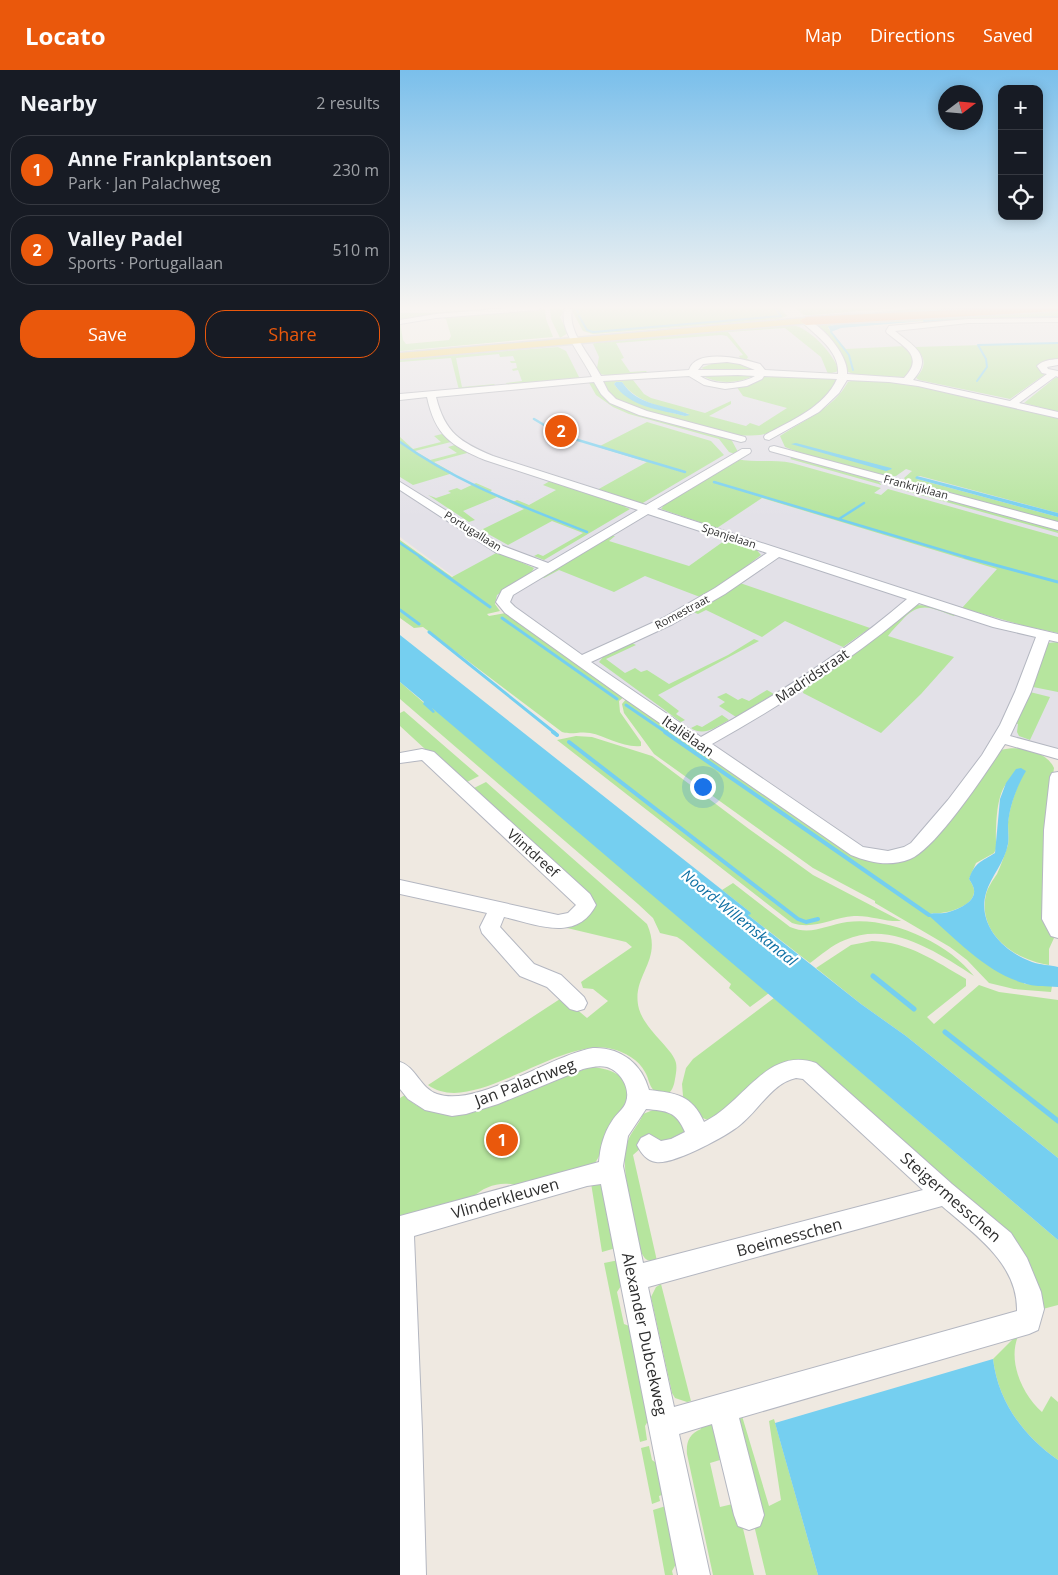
<!DOCTYPE html>
<meta charset="utf-8">
<style>
:root{--surface:#171b24;--page:#20242c;--text:#f1f3f6;--muted:#9ea1a6;--line:#363941;--accent:#ea580c}
body{margin:0;font-family:"Open Sans",sans-serif;background:var(--page);color:var(--text)}
.controls{position:absolute;right:15px;top:15px;display:grid;overflow:hidden;border-radius:10px;box-shadow:0 2px 12px #0003}
.controls button{width:45px;height:45px;display:grid;place-items:center;padding:0;border:0;border-bottom:1px solid var(--line);background:var(--surface);color:var(--text);font:25px sans-serif}
.compass{position:absolute;left:538px;top:15px;width:45px;height:45px;border-radius:50%;background:var(--surface);box-shadow:0 2px 12px #0003;rotate:74deg}
.you{position:absolute;left:302px;top:716px;width:18px;height:18px;margin:-12px;border:4px solid #fff;border-radius:50%;background:#1a73e8;box-shadow:0 0 0 8px #1a73e833}
.badge{display:grid;place-items:center;width:32px;height:32px;border-radius:50%;background:var(--accent);color:#fff;font-size:16px;font-weight:700}
.pin{position:absolute;translate:-50% -50%;border:2px solid #fff;box-shadow:0 1px 5px #0006}
.list{margin:0;padding:0;list-style:none}
h2{display:flex;justify-content:space-between;align-items:center;height:65px;margin:0;padding:0 20px;font-size:21px}
h2 small{font-size:16px;font-weight:400;color:var(--muted)}
.list li{display:grid;grid-template-columns:32px 1fr auto;gap:15px;align-items:center;box-sizing:border-box;height:70px;margin:0 10px 10px;padding:0 10px;border:1px solid var(--line);border-radius:20px}
.list b{display:block;font-size:19px;white-space:nowrap}
.list p{margin:0;font-size:16px;white-space:nowrap;color:var(--muted)}
.list em{font-size:16px;font-style:normal;color:var(--muted)}
.actions{display:flex;gap:10px;padding:15px 20px}
.actions a{flex:1;padding:11px 0;border:1px solid var(--accent);border-radius:20px;text-align:center;font-size:18px;color:var(--accent)}
.actions .main{background:var(--accent);color:#fff}
.icon{flex:none;width:28px;height:28px;fill:none;stroke:currentColor;stroke-width:2;stroke-linecap:round;stroke-linejoin:round}
.map{position:relative;flex:none;width:658px;height:1505px;overflow:hidden}
header{display:flex;align-items:center;gap:30px;box-sizing:border-box;height:70px;padding:0 25px;background:var(--accent);color:#fff}
header strong{font-size:24px}
nav{display:flex;gap:28px;margin-inline-start:auto;font-size:18px}
main{display:flex}
aside{flex:1;background:var(--surface)}
.map>svg:first-child{display:block}
.industrial{fill:#e3e1e8}
.green{fill:#b6e59e;fill-rule:evenodd}
.water{fill:#75cff0}
.lines{fill:none;stroke-linecap:round;stroke-linejoin:round}
.stream-far4{stroke:#75cff0;stroke-width:2}
.stream-far3{stroke:#75cff0;stroke-width:2.5}
.stream-far2{stroke:#75cff0;stroke-width:3}
.stream-far1{stroke:#75cff0;stroke-width:4}
.stream{stroke:#75cff0;stroke-width:5}
.minor-casing{stroke:#b4b7c1;stroke-width:2}
.major-casing{stroke:#c9c9c9;stroke-width:3}
.highway-casing{stroke:#c9c9c9;stroke-width:3}
.minor{fill:#fff;fill-rule:evenodd}
.major{fill:#f2d163;fill-rule:evenodd}
.highway{fill:#ffa35c;fill-rule:evenodd}
.labels{text-anchor:middle;stroke-width:4.5;stroke-linejoin:round;paint-order:stroke}
.far-street-label{font-size:11px;fill:#2e2e2e;stroke:#fff}
.street-label{font-size:14px;fill:#2e2e2e;stroke:#fff}
.water-label{font-size:15px;font-style:italic;fill:#0d6fa3;stroke:#fff}
.near-street-label{font-size:16px;fill:#2e2e2e;stroke:#fff}
</style>
<header>
<strong>Locato</strong>
<nav><a>Map</a><a>Directions</a><a>Saved</a></nav>
</header>
<main>
<aside>
<h2>Nearby<small>2 results</small></h2>
<ul class="list">
<li><span class="badge">1</span><div><b>Anne Frankplantsoen</b><p>Park · Jan Palachweg</p></div><em>230 m</em></li>
<li><span class="badge">2</span><div><b>Valley Padel</b><p>Sports · Portugallaan</p></div><em>510 m</em></li>
</ul>
<div class="actions"><a class="main">Save</a><a>Share</a></div>
</aside>
<div class="map">
<svg width="658" height="1505" viewBox="0 0 658 1505">
<rect width="100%" height="100%" fill="#efe9e1"/>
<path class="industrial" d="M658 250V684L600 668 517 777 468 786 110 540 80 526 0 467V291L392 254 402 256 407 260 568 251Z"/>
<path class="green" d="M96 238H128L22 246 0 250V243H27Z
M158 238 165 240 160 247 168 263 160 268 151 249 150 239Z
M173 238H380L387 246 378 249 193 264 183 261 171 239Z
M395 238H496L412 245H404Z
M517 238H638L437 247Z
M145 239 146 249 153 267 0 281V253L3 270 6 274 49 270 51 266 46 249 41 247Z
M658 240V247L460 253 432 255 428 258 446 279 505 276 516 292 508 305 503 307 456 305 446 301 416 256V254Z
M392 255C409 257 434 284 439 301L428 304 421 287 385 258 328 262 348 287 347 289 353 291 341 289 339 286 343 285 327 266 321 265 216 273 224 288 221 289 230 302 246 301 247 302 212 306 199 304 197 298 199 287 193 274 196 271Z
M658 273V291L638 294V298L644 302V305L610 329 519 310 516 308C527 296 526 287 514 277Z
M158 277 166 281 180 309 107 315 106 313 122 311 118 300 113 301 112 299 117 298 116 293H111L110 291H115L113 286 100 287 99 284 56 288 62 317 95 314 92 317 59 320 51 288 0 292V289Z
M330 292 340 293 353 299 307 300 301 298 314 293Z
M309 303 352 306H353C337 314 316 314 301 305Z
M366 305 433 309 438 312C428 330 389 357 369 363 359 366 344 366 334 365 300 356 246 347 218 330 211 326 207 320 203 313L208 310 267 307 233 310 244 324 251 328 305 343 331 331V334L309 346 346 356 350 353 359 356 387 338 343 326 336 316 358 310ZM216 312H222C237 334 265 337 289 344L285 346C265 341 225 332 214 314Z
M658 307V342L624 333 655 308Z
M454 310 508 312 658 347V443L520 406H517V409L658 447V454L508 413 504 408 512 401 506 399 496 406 487 407 397 383 398 382 385 377 380 366C405 349 433 339 448 312Z
M188 311 197 314 211 332 331 369 338 382 335 384 329 382 319 369 229 344 213 337 196 325Z
M247 352 311 371 324 385 241 434 197 420 247 392 198 377Z
M42 364 51 372 15 381 30 390 57 383 48 377 55 375 71 384 67 383 34 392 53 403 13 415 0 407V367L13 379 41 372 34 366Z
M394 386 476 409 482 415 390 389Z
M337 389C355 393 373 389 392 393L481 418 474 423 481 425 488 419 658 467V563L625 556 562 538 597 499 362 428 317 458 261 439 265 434Z
M150 411 226 436 225 437 230 439 144 490 134 486 138 484 143 486 183 463 152 451 108 475 81 460 124 439 97 427 63 441 75 450 69 452 28 425 36 428 51 423 48 421 57 418 61 420 76 413 92 420 90 422 113 432 117 430 129 435 156 420 143 415Z
M499 416 658 459V463L492 417Z
M212 466H215L209 471 289 496 324 471 320 469 322 468 354 477 361 485 331 508 300 527 245 506 214 522 159 500 144 508 140 506Z
M0 470 52 507 98 482 134 498 131 503 97 525 95 534 100 541 87 544 89 546 106 543 225 626 219 631 220 642 241 672V676C223 678 206 666 190 663 180 661 171 665 162 662L23 557 14 558 0 548Z
M340 513 470 558 443 577 385 551 362 567 306 540 298 544 293 542Z
M517 535 533 536 556 544 554 546C533 539 522 530 504 548 499 554 492 560 488 566L554 587 521 624 481 663 403 623 404 618Z
M354 569 359 571 258 625 279 641 276 644 285 650 281 652 199 592 203 587 232 573 236 575 206 589 225 603 235 598 241 602 247 600 269 614 328 585Z
M658 572V622L633 617 646 576 648 573Z
M0 612 31 639 33 638 369 923 350 937 329 918 331 914 283 871 277 867 260 863 253 848 238 834 0 629Z
M367 620 374 624 336 647 319 636 325 632 317 627 326 623 338 630 342 628 349 631Z
M630 622 650 627 630 670 619 666 617 662 618 654 614 653Z
M227 628 447 781 508 789 520 782 601 680C618 675 646 680 654 698L647 747 654 868 649 879V895C615 890 577 864 586 824 588 817 593 810 597 804 601 795 605 784 608 775 609 768 608 759 608 752 610 735 617 715 625 701 620 705 610 709 606 714 595 729 596 761 596 779L594 783 576 793 569 809C571 812 574 817 574 820 576 837 543 845 531 843L625 914 652 916 651 922 614 919 589 913 567 890 550 877 475 833V831L413 798 254 684 224 643 222 634Z
M4 641 79 706 63 714 0 656V643Z
M322 645 329 650C316 657 304 667 291 658L297 655 302 657Z
M176 666 192 667 252 686 349 759 413 805 501 851C485 852 470 845 454 846 431 848 414 860 392 853L157 670Z
M86 712 247 854C264 892 230 905 239 939 245 960 274 980 276 993 277 998 276 1004 275 1009 274 1016 272 1022 266 1025 263 1024 259 1023 256 1022 249 1018 249 1008 245 1002 239 990 225 982 212 979 158 966 73 1048 28 1015L160 929 168 932 187 948 208 931 193 919 183 918 181 912 232 877 226 872 167 858 189 844 70 720Z
M333 813 390 857C411 866 426 855 447 852 488 846 548 872 574 906 537 882 490 850 445 870 432 875 421 885 410 893L348 845 350 842 322 820Z
M472 871C509 872 535 891 566 909V916L527 947 534 954 579 915 599 922 658 930V1088L506 966 461 934 416 898 451 875Z
M374 928 658 1170V1235L639 1240 635 1209 410 994 310 1051 298 1046 286 1034 283 1026 282 1014 286 998 293 989Z
M191 997C210 998 234 1007 227 1031 224 1043 214 1055 208 1065 203 1074 201 1086 194 1094L118 1116C103 1110 84 1116 73 1127L0 1147V1028L5 1025C17 1041 36 1043 55 1044Z
M258 1038 275 1042 285 1060 283 1067 273 1074 257 1071 252 1065 246 1066 242 1077 233 1085 257 1191C248 1192 245 1190 241 1182 236 1155 219 1100 227 1074 230 1062 239 1055 243 1044Z
M191 1113 201 1115 204 1119 216 1178 202 1182Z
M219 1190 223 1213 217 1222 224 1254 232 1257 251 1346 245 1356 247 1370 240 1372 204 1193Z
M261 1214 291 1331 287 1332 275 1328 272 1323 251 1227 256 1217Z
M620 1262C606 1288 621 1323 642 1342L651 1326 658 1332V1390C623 1366 598 1331 593 1289Z
M342 1346 369 1436 381 1430 369 1351 374 1349 418 1505H366L353 1451 335 1350Z
M299 1353H312L324 1379 318 1381 320 1390 310 1393 320 1437 337 1433 354 1505H313L287 1384C286 1372 289 1364 301 1359Z
M249 1376 252 1390 261 1396 267 1423 259 1426 260 1431 252 1434 241 1378Z
M269 1435 279 1489 272 1501 273 1505H265L253 1440Z"/>
<path class="water" d="M524 251 441 258 431 262 428 256 443 254Z
M216 312H222C238 337 266 334 290 345L285 346C261 340 229 337 214 314Z
M396 373 491 398 492 399 486 401 391 374Z
M517 406 658 443V447L517 409 515 408Z
M0 565 350 842 351 844 348 845 461 934 506 966 658 1088V1170L32 638 35 642 33 643 23 634 24 632 0 612Z
M621 698 626 701C617 716 609 737 608 755 608 761 609 768 608 774 605 792 591 806 586 823 577 855 604 882 632 892 640 895 650 895 658 897V917C647 916 634 917 623 913 586 902 557 870 528 845 533 842 538 844 544 843 554 841 576 833 574 820 574 817 571 812 569 809 575 792 581 792 595 783L600 729 606 713 616 699Z
M593 1289C598 1331 623 1366 658 1390V1505H418L375 1353Z"/>
<g class="lines">
<path class="stream-far4" d="M176 239 178 242
M179 246 187 260 193 262 381 246 375 238
M524 251 658 247
M431 262 449 285 453 300
M577 311 587 297 586 289 578 275 658 273"/>
<path class="stream-far3" d="M134 349 161 365 285 402
M0 372C57 413 122 436 187 462
M314 412 569 488
M439 449 464 433
M0 473 22 488"/>
<path class="stream-far2" d="M20 487 90 537
M565 487 658 512
M0 540 19 554
M102 548 217 629
M29 562 155 663
M226 635 267 663"/>
<path class="stream-far1" d="M153 662 157 665
M265 662 529 845
M169 672 398 849 406 852 418 849"/>
<path class="stream" d="M473 906 514 939
M545 962 658 1051"/>
<g class="minor-casing">
<path id="minor" d="M109 238H141L137 240 36 248 0 254V250L36 244Z
M165 238 172 239C167 262 191 286 201 306L289 300C296 277 344 289 360 294L365 300 438 304C440 282 417 266 403 253L402 251 406 249C422 255 449 286 447 304L504 308C525 286 504 277 487 263L486 261 489 256 568 249 658 248V252L568 253 495 261C512 275 535 286 513 310L610 331 647 304 642 303 637 296C643 290 650 290 658 289V295L647 297 648 299 658 301V307L656 306 619 333 658 342V348L518 316 489 312 447 310 439 323 419 342 369 370 365 369 364 367 365 365C390 351 425 337 437 309L364 306 362 309 347 316 325 319 304 315 289 306 203 311 208 321 216 329 247 341 345 367 346 369 345 371 341 372 239 345 210 333 201 324 194 312 36 327C45 363 60 372 93 386L246 435 342 379H350L351 381 350 383 257 439 602 551 658 564V572L649 570 631 622 610 666 658 679V689L605 674C588 700 536 779 510 789 490 797 471 793 451 785L225 629 105 543 96 532 102 520 139 498 95 482 0 420V412L103 476 148 493 238 440 85 390C51 376 35 365 27 327L0 330V324L192 307C183 288 157 258 165 238ZM327 292 340 294 355 300H298L303 294ZM338 305 355 306C339 315 315 316 300 306ZM248 444 367 483 315 518 263 548 182 585 115 537 110 532 113 525ZM379 487 507 529C444 583 374 627 301 667L191 592 273 554 325 524ZM519 533 593 557 636 567 615 622 600 655 582 685 548 730 511 773 504 777 488 781 463 777 312 674C385 633 455 588 519 533Z
M374 376 658 452V460L370 381 369 379 370 377Z
M22 679 34 682 190 824 196 835C176 873 137 854 104 847L100 857 134 894 161 905 184 927 187 933 184 939 177 941 170 939 147 917 120 906 82 863 80 857 87 843 0 824V810L158 845 168 843 176 835 22 690 0 693V683Z
M658 702V868L651 866 642 849 644 760 650 707 652 703Z
M193 978C221 977 242 994 249 1020 276 1023 292 1025 304 1052 344 1033 367 976 416 993L552 1114 611 1163 627 1188 641 1222 644 1239 638 1260 629 1264 339 1348 364 1445 360 1456 349 1460 338 1456 334 1445 312 1354 279 1364 310 1505H278L201 1114 187 1116 14 1166 22 1360 26 1505H0V1146L199 1092C200 1077 204 1063 212 1051 216 1044 224 1039 226 1032 231 1018 220 1001 207 997 199 995 191 997 183 999L98 1034 66 1044 52 1046 25 1040 8 1029 0 1019V992C16 997 20 1018 37 1024 77 1038 151 985 193 978ZM396 1008 403 1009 523 1120 243 1193 223 1096 228 1066 246 1039C267 1041 276 1041 285 1062L271 1069 261 1071 249 1064 241 1068 237 1075C241 1083 247 1091 256 1092 273 1095 327 1066 340 1055 359 1040 372 1013 396 1008ZM542 1136C574 1164 618 1193 617 1241L274 1337 248 1217Z"/>
</g>
<g class="major-casing">
<path id="major" d="M406 248 411 251 410 253 0 289V283Z"/>
</g>
<g class="highway-casing">
<path id="highway" d="M595 238H658V241L406 255 400 251 406 247Z"/>
</g>
<use href="#minor" class="minor"/>
<use href="#major" class="major"/>
<use href="#highway" class="highway"/>
</g>
<linearGradient id="sky" x2="0" y2="1"><stop stop-color="#7abfeb"/><stop offset="0.53" stop-color="#f8f5f2"/><stop offset="1" stop-color="#f8f5f2" stop-opacity="0"/></linearGradient>
<rect width="658" height="448" fill="url(#sky)"/>
<g class="labels">
<g class="far-street-label">
<text transform="translate(516 417) rotate(15)" y="4">Frankrijklaan</text>
<text transform="translate(73 461) rotate(32)" y="4">Portugallaan</text>
<text transform="translate(329 466) rotate(18)" y="4">Spanjelaan</text>
<text transform="translate(282 542) rotate(-28)" y="4">Romestraat</text>
</g>
<g class="street-label">
<text transform="translate(412 606) rotate(-34)" y="5">Madridstraat</text>
<text transform="translate(288 666) rotate(35)" y="5">Italiëlaan</text>
<text transform="translate(133 783) rotate(42)" y="5">Vlintdreef</text>
</g>
<g class="water-label">
<text transform="translate(339 848) rotate(39)" y="5">Noord-Willemskanaal</text>
</g>
<g class="near-street-label">
<text transform="translate(125 1012) rotate(-21)" y="6">Jan Palachweg</text>
<text transform="translate(551 1127) rotate(41)" y="6">Steigermesschen</text>
<text transform="translate(105 1128) rotate(-16)" y="6">Vlinderkleuven</text>
<text transform="translate(389 1167) rotate(-15)" y="6">Boeimesschen</text>
<text transform="translate(245 1264) rotate(78)" y="6">Alexander Dubcekweg</text>
</g>
</g>
</svg>
<div class="controls">
<button>+</button>
<button>−</button>
<button><svg class="icon" aria-label="locate" viewBox="0 0 24 24"><circle cx="12" cy="12" r="6"/><path d="M12 2v4M12 18v4M2 12h4M18 12h4"/></svg></button>
</div>
<svg class="compass" viewBox="-18 -18 36 36"><path d="M0-13l5 13h-10z" fill="#e53935"/><path d="M0 13l5-13h-10z" fill="#9ea1a6"/></svg>
<div class="you"></div>
<div class="pin badge" style="left:102px;top:1070px">1</div>
<div class="pin badge" style="left:161px;top:361px">2</div>
</div>
</main>
